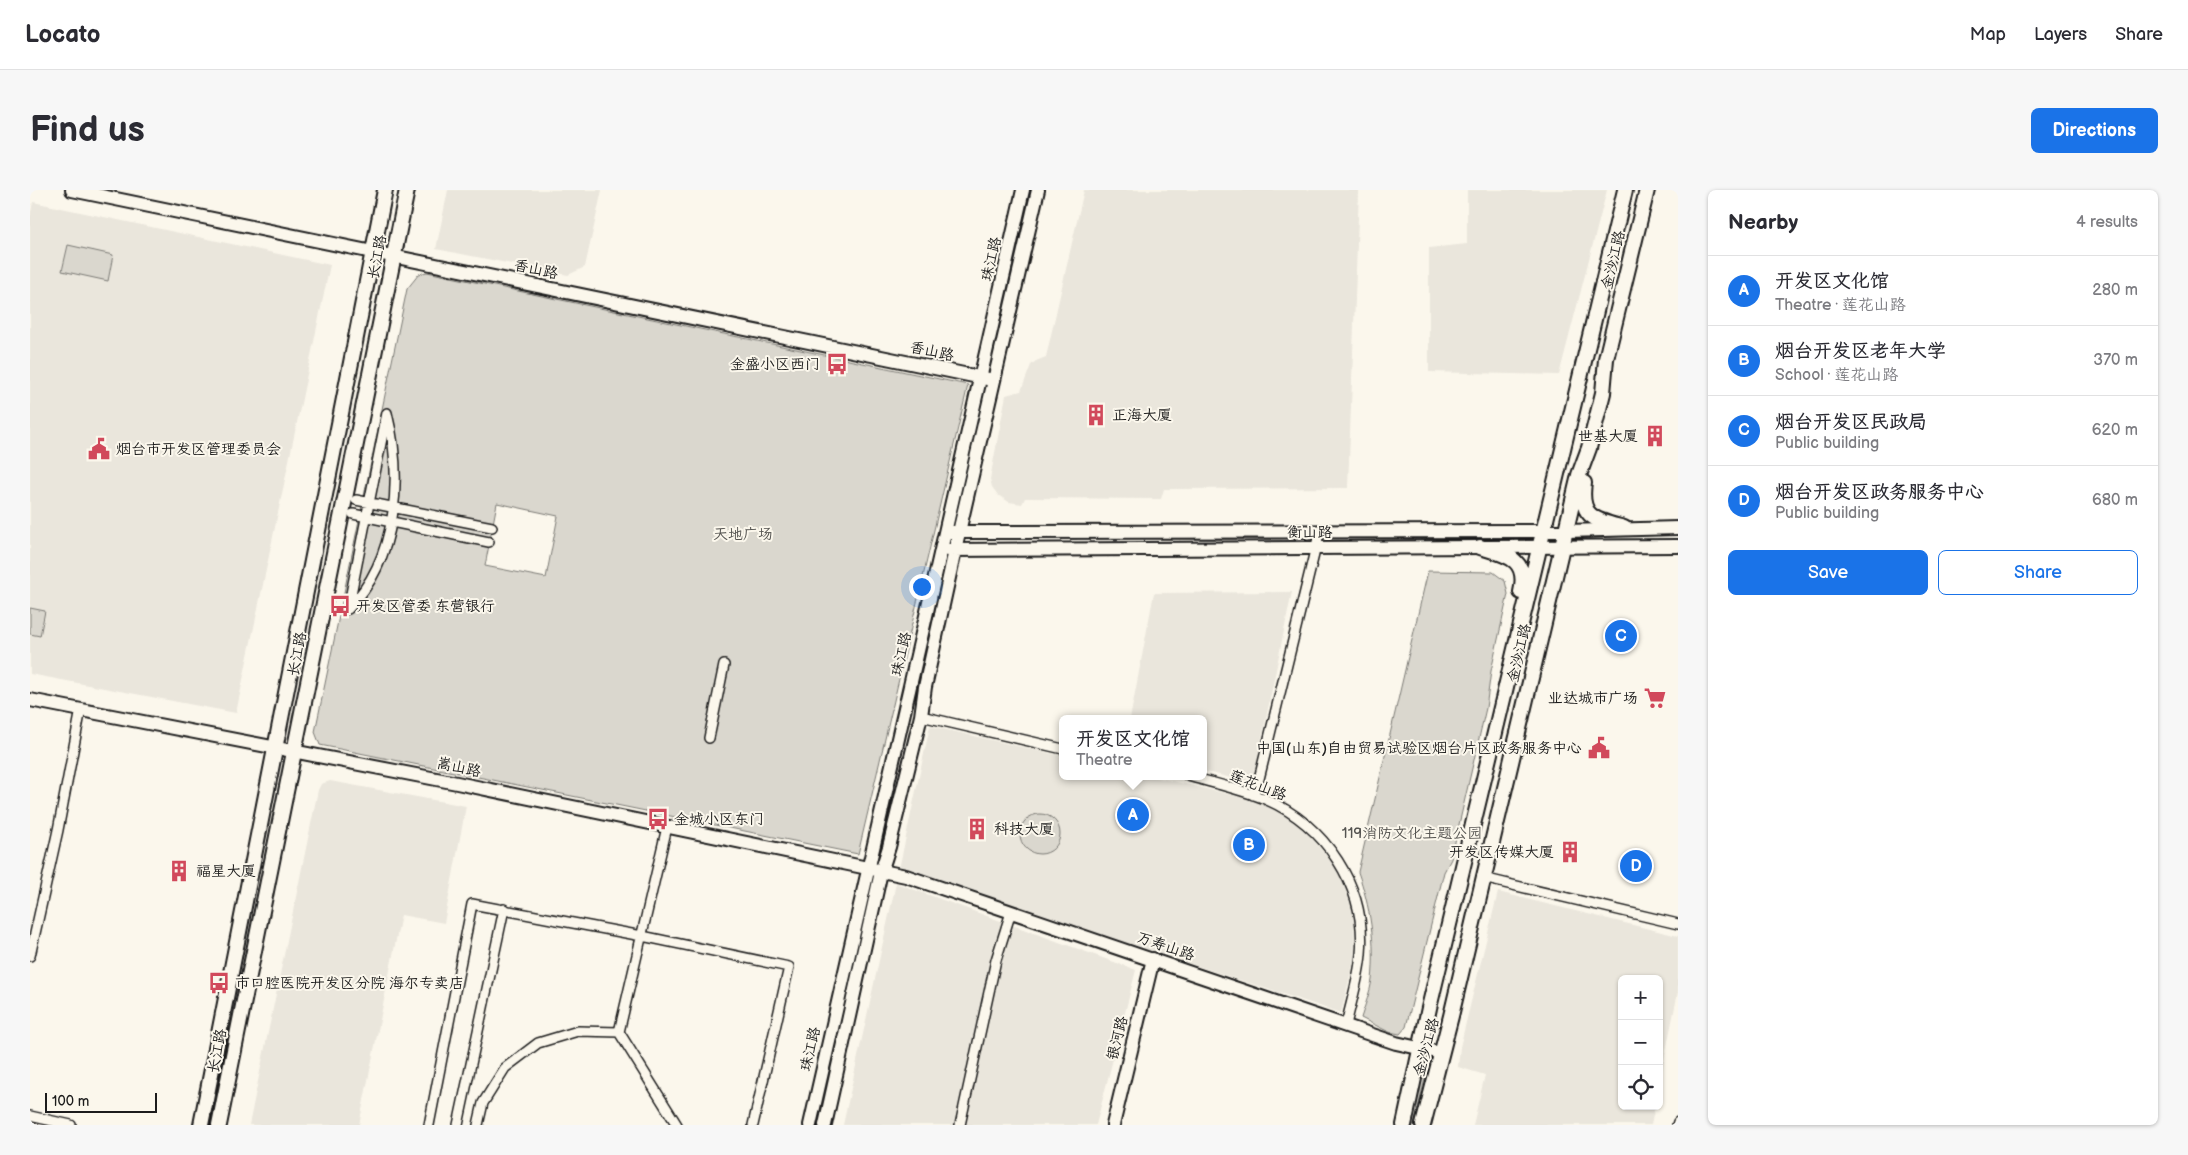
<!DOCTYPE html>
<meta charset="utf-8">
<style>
:root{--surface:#fff;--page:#f7f7f7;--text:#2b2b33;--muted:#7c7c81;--line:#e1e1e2;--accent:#1a73e8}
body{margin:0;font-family:"Balsamiq Sans","LXGW WenKai TC",sans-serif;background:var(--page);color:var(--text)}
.controls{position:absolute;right:15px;bottom:15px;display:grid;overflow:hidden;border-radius:8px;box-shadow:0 1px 4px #0004}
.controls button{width:45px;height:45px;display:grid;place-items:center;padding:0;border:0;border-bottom:1px solid var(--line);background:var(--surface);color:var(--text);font:25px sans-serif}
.scale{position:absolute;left:15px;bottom:12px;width:112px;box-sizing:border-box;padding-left:5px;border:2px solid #1c1c1c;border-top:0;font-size:14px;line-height:18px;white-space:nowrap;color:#1c1c1c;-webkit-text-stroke:4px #fbf7ec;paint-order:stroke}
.you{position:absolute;left:891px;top:396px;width:18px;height:18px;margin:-12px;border:4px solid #fff;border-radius:50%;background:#1a73e8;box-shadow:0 0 0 8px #1a73e833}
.badge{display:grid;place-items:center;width:32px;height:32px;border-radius:50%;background:var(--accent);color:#fff;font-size:16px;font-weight:700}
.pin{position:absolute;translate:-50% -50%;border:2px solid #fff;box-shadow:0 1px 5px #0006}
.popup{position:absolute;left:1029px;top:525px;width:148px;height:65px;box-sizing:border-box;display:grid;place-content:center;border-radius:8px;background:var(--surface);filter:drop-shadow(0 1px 4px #0005);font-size:16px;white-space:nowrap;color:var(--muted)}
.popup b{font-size:19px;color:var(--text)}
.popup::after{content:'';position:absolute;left:50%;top:100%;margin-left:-10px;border:10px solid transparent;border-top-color:var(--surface)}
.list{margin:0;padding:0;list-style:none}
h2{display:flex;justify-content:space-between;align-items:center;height:65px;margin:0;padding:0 20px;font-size:21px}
h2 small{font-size:16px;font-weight:400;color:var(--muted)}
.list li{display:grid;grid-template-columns:32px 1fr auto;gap:15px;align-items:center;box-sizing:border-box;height:70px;padding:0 20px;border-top:1px solid var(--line)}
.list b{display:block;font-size:19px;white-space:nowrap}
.list p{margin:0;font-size:16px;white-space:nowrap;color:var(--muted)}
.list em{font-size:16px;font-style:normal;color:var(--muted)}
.actions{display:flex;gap:10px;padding:15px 20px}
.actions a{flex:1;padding:11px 0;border:1px solid var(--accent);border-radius:8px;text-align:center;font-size:18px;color:var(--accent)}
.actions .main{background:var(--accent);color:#fff}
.icon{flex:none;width:28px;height:28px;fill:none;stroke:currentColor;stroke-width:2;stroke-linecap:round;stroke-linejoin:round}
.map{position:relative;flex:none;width:1648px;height:935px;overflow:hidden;border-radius:8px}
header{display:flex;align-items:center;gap:30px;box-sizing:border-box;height:70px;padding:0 25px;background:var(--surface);border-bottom:1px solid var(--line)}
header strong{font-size:24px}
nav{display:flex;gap:28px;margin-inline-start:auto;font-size:18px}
.intro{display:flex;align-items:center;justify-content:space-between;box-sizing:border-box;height:120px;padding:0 30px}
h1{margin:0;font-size:35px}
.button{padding:12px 22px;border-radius:8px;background:var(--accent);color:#fff;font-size:18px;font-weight:700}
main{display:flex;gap:30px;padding:0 30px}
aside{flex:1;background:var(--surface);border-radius:8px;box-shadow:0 1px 4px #0004}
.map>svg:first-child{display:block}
.built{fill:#eae6dc}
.green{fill:#dad7ce;stroke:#7b7a75;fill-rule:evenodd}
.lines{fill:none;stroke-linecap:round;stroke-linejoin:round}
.street-casing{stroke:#1c1c1c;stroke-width:12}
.secondary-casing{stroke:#1c1c1c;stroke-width:16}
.primary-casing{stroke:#1c1c1c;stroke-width:18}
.street{stroke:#fbf7ec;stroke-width:9}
.secondary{stroke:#fbf7ec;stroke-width:12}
.primary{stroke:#fbf7ec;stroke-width:14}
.labels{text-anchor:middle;stroke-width:4;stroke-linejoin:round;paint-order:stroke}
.street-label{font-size:15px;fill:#1c1c1c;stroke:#fbf7ec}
.poi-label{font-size:15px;fill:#1c1c1c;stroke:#fbf7ec;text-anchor:start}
.park-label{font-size:15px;fill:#555451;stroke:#fbf7ec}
</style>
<header>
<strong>Locato</strong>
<nav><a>Map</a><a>Layers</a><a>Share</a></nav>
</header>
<div class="intro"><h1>Find us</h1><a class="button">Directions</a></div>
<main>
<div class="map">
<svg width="1648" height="935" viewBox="0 0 1648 935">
<rect width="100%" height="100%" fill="#fbf7ec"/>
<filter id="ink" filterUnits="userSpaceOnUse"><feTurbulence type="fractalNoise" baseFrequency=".02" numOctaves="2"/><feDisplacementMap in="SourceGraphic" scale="10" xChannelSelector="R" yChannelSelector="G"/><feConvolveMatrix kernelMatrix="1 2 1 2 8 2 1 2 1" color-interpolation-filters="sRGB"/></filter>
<g filter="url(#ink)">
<path class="built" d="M418 0H572L555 77 538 85 406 59Z
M1054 0H1329L1318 298 1134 299 1131 309 995 308 992 314 979 312 968 305 962 297 960 289 976 205 991 201 1001 175 1006 171 1016 167Z
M1437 0H1577L1529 185 1399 182V58L1437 54Z
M3 12 300 75 206 523 0 484V27Z
M1262 402 1224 587 1218 592 1173 581V529H1100L1124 403Z
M900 536 1033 566V586H1120L1229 611 1273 637 1305 676 1324 713 1325 767 1311 823 869 679Z
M300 591 436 616 414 733 371 725 329 935H219L288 600 291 594Z
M866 693 1106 780 1066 935H813Z
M1468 702 1648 746V802L1629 895V789H1592V916H1625L1621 935H1443L1455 885 1428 877 1430 857Z"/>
<path class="green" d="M38 55 83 65 78 91 32 81Z
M397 82 938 195 828 664 290 555 285 542 377 99 389 84ZM467 313 528 326 516 388 455 376Z
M1398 381 1463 382 1475 391 1478 404 1461 481 1456 518 1421 669 1414 682 1376 837 1370 844 1359 842 1331 828C1335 815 1340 802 1342 790 1346 753 1340 716 1328 682Z
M0 418 15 421 10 446 0 444Z
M990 644a20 20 0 1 1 40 0a20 20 0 1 1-40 0Z
M1391 887 1395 889 1384 935H1380Z"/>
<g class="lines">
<g class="street-casing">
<path id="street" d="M357 223C373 287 368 369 318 419Z
M326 310 462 337
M323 324 459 352
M891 526 1033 559
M679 548 694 475
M1158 586C1183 593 1210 599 1235 609 1295 635 1337 696 1331 764 1329 788 1321 812 1316 835
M1223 605 1229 589 1290 340
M1453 688 1648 734
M0 766 28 640 51 519
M589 842 637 637
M0 926 41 935
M399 935 442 714 612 746 759 777 723 935
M428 935 474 719
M448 935 453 913 475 878 508 853 548 841 589 842 647 935
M930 935 966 770 981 722
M1647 935 1648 932"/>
</g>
<g class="secondary-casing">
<path id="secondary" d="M42 0 958 189
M921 342 1536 341 1648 338
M918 360 1648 356
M0 510 427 593 876 686 1366 853 1411 863
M780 935 993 0
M795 935 851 682 859 657 891 526 895 497 929 342 1008 0
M1083 935 1123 769"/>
</g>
<g class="primary-casing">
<path id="primary" d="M1554 293C1549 328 1565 330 1594 338
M1450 357C1476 365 1499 368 1491 402
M171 935 355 0
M189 935 377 0
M1374 935 1399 818 1595 0
M1393 935 1421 826 1549 285 1559 258 1573 203 1576 169 1617 0"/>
</g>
<use href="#street" class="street"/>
<use href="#secondary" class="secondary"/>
<use href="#primary" class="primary"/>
</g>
</g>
<defs>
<g id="bus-bare" transform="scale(1.725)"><path d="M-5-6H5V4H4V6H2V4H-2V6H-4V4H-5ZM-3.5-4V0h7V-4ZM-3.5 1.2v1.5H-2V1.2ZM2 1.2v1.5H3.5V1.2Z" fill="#d1495b" stroke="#fbf7ec" stroke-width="2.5" paint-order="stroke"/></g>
<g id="building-bare" transform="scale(1.725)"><path d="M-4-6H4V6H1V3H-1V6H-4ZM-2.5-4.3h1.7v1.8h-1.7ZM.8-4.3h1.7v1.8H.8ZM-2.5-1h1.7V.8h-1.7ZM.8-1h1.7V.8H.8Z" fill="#d1495b" stroke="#fbf7ec" stroke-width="2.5" paint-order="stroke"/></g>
<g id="civic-bare" transform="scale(1.725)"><path d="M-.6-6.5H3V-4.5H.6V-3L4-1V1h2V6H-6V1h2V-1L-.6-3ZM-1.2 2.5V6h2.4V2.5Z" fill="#d1495b" stroke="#fbf7ec" stroke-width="2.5" paint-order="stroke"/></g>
<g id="supermarket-bare" transform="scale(1.725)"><path d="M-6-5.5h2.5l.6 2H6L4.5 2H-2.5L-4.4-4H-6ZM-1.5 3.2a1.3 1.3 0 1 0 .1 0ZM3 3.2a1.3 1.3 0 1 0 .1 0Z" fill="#d1495b" stroke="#fbf7ec" stroke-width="2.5" paint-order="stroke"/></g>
</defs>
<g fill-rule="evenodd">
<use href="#bus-bare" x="807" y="174"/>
<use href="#building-bare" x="1066" y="225"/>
<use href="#building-bare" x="1625" y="246"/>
<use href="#civic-bare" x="69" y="259"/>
<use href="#bus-bare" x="310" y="416"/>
<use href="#supermarket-bare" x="1625" y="508"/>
<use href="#civic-bare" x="1569" y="558"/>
<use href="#bus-bare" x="628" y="629"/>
<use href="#building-bare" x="947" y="639"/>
<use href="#building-bare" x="1540" y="662"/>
<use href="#building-bare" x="149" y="681"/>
<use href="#bus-bare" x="189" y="793"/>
</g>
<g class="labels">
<g class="street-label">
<text transform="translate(347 67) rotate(-79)" y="5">长江路</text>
<text transform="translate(961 69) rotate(-77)" y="5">珠江路</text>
<text transform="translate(1583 70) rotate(-77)" y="5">金沙江路</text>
<text transform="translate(506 79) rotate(12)" y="5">香山路</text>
<text transform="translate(902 161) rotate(12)" y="5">香山路</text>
<text x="1280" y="347">衡山路</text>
<text transform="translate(1489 463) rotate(-77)" y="5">金沙江路</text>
<text transform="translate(267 464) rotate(-79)" y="5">长江路</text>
<text transform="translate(871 464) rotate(-77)" y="5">珠江路</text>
<text transform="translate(429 577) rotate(12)" y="5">嵩山路</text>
<text transform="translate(1228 595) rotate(21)" y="5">莲花山路</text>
<text transform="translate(1136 756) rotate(19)" y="5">万寿山路</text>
<text transform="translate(1087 848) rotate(-76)" y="5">银河路</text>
<text transform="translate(1396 857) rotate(-75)" y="5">金沙江路</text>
<text transform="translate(780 859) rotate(-77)" y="5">珠江路</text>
<text transform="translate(187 861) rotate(-79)" y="5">长江路</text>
</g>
<g class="poi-label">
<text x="790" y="179" text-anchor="end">金盛小区西门</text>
<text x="1082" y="230">正海大厦</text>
<text x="1608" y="251" text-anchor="end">世基大厦</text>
<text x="86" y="264">烟台市开发区管理委员会</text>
<text x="326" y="421">开发区管委 东营银行</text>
<text x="1608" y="513" text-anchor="end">业达城市广场</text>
<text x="1552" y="563" text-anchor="end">中国(山东)自由贸易试验区烟台片区政务服务中心</text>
<text x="644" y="634">金城小区东门</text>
<text x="964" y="644">科技大厦</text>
<text x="1524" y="667" text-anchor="end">开发区传媒大厦</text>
<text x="166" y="686">福星大厦</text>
<text x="205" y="798">市口腔医院开发区分院 海尔专卖店</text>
</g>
<g class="park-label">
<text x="713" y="349">天地广场</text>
<text x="1382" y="648">119消防文化主题公园</text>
</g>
</g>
</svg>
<div class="controls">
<button>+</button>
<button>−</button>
<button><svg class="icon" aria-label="locate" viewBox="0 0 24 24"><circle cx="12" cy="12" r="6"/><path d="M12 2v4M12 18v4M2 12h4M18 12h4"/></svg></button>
</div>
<div class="scale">100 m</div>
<div class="you"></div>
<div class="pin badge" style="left:1103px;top:625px">A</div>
<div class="popup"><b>开发区文化馆</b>Theatre</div>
<div class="pin badge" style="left:1219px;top:655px">B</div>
<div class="pin badge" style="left:1591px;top:446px">C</div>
<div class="pin badge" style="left:1606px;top:676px">D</div>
</div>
<aside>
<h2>Nearby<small>4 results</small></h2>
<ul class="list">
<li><span class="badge">A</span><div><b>开发区文化馆</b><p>Theatre · 莲花山路</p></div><em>280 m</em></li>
<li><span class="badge">B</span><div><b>烟台开发区老年大学</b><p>School · 莲花山路</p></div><em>370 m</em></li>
<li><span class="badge">C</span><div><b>烟台开发区民政局</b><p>Public building</p></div><em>620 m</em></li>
<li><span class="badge">D</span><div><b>烟台开发区政务服务中心</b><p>Public building</p></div><em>680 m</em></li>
</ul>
<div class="actions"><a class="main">Save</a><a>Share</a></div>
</aside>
</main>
